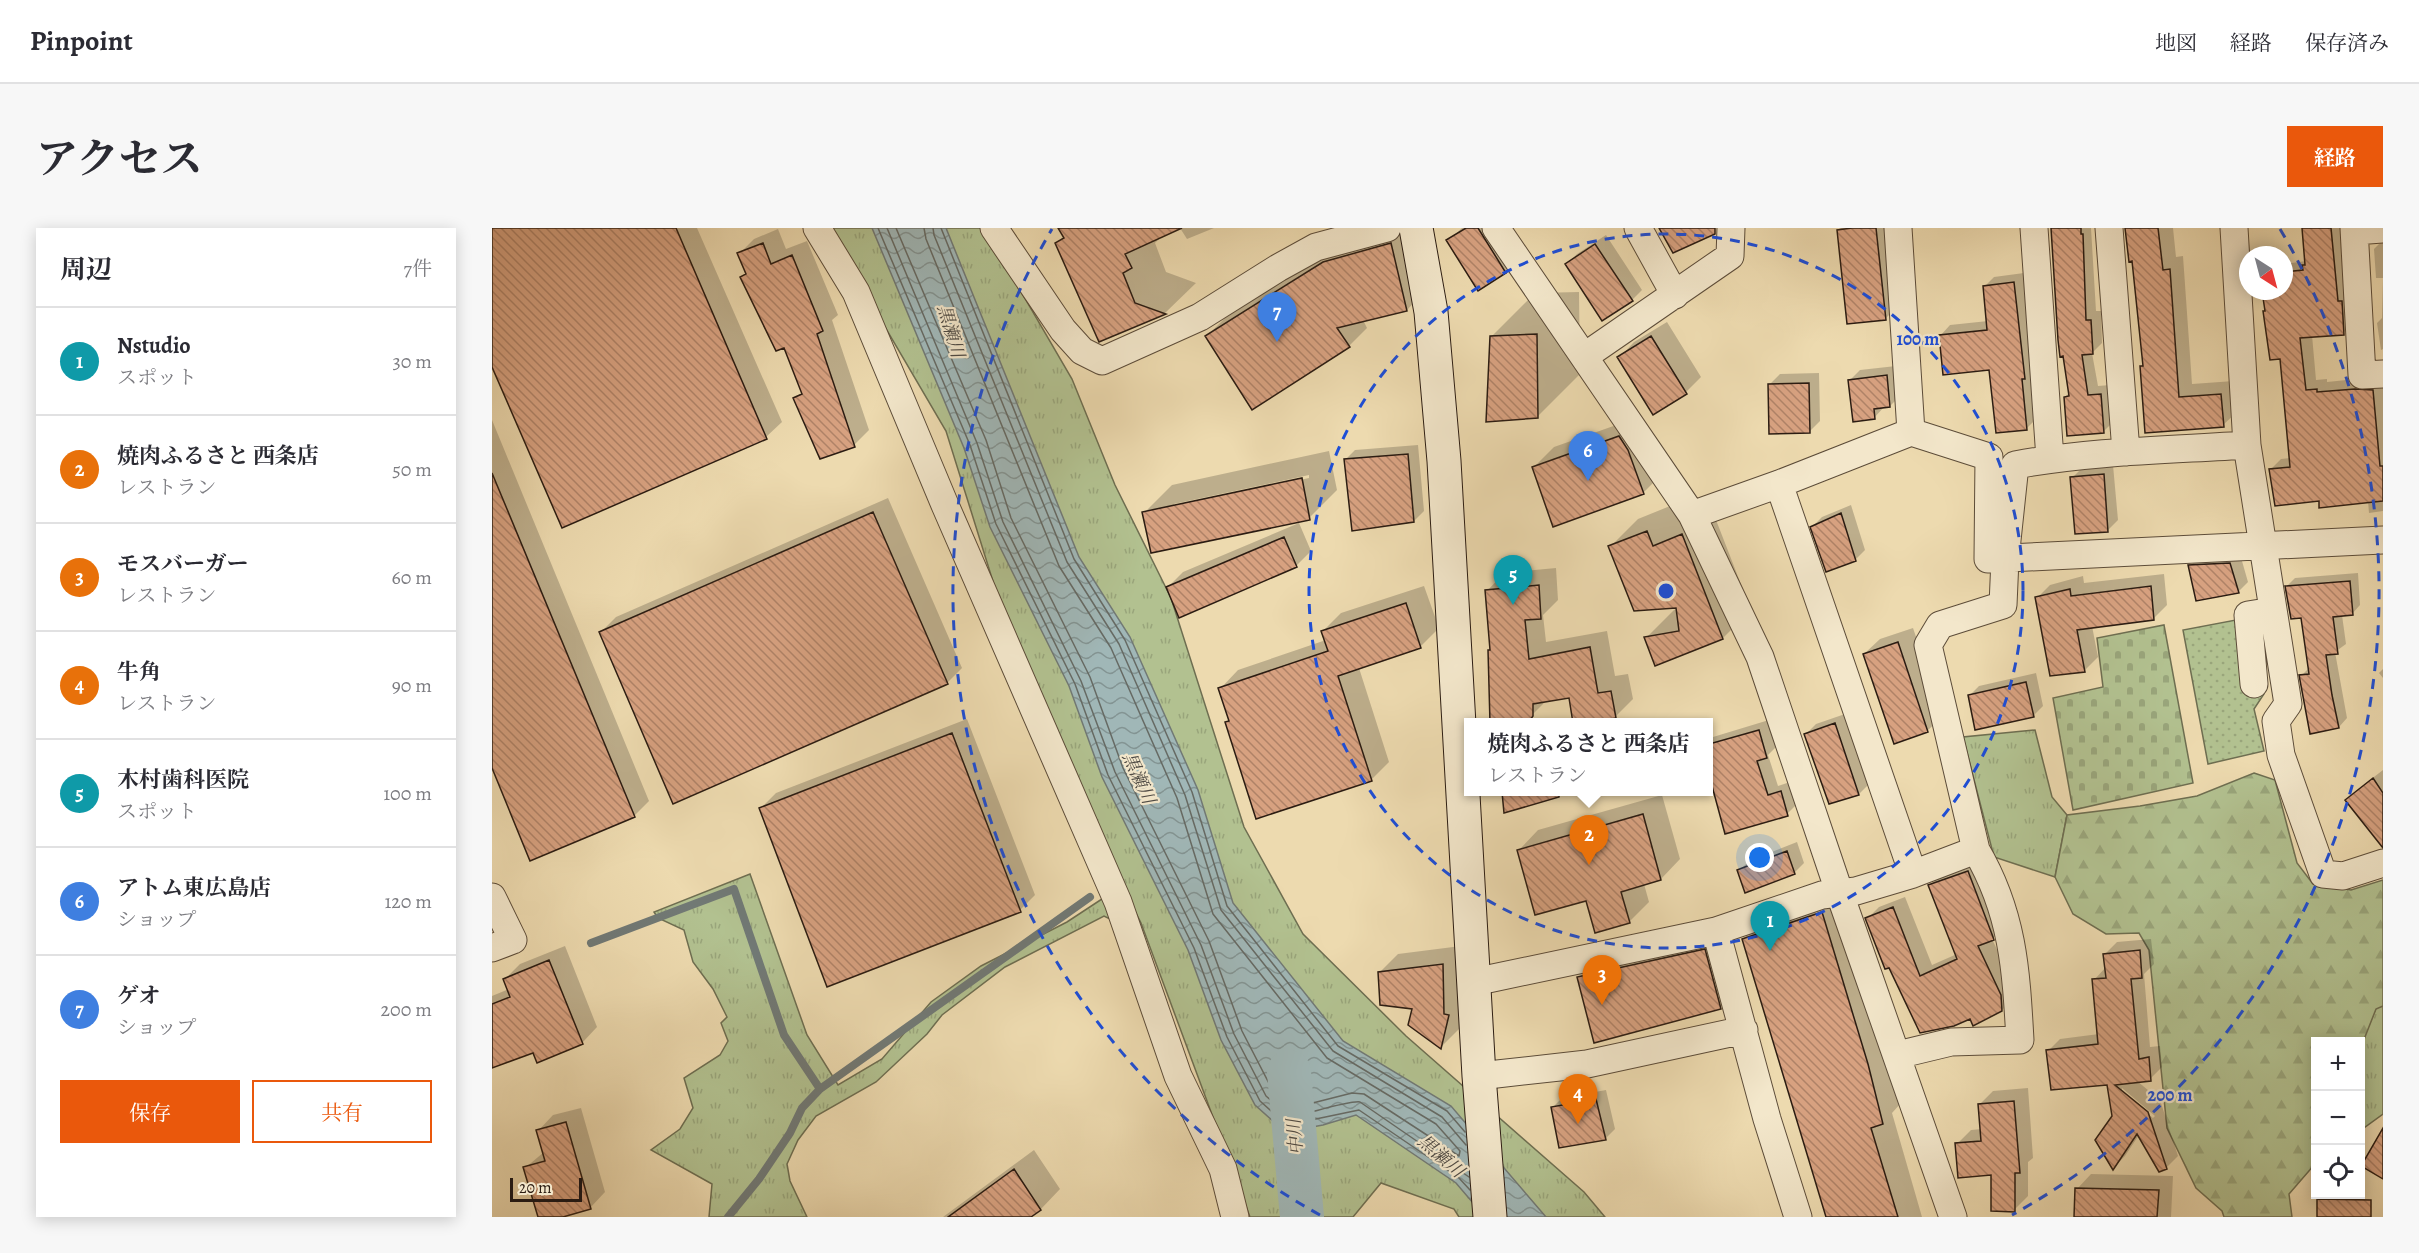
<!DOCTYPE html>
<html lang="ja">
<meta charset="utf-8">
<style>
:root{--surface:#fff;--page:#f7f7f7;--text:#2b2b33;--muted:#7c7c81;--line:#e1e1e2;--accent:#ea580c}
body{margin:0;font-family:Alegreya,"Noto Serif JP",serif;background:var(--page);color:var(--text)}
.controls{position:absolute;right:18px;bottom:18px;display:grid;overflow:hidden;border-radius:0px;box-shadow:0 3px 15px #0003}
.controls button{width:54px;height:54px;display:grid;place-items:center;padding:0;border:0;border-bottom:2px solid var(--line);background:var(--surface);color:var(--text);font:30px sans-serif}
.compass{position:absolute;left:1747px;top:18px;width:54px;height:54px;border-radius:50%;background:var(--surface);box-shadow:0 3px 15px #0003;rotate:144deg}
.scale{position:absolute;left:18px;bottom:15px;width:72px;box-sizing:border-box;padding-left:6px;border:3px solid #2b1c12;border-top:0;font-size:16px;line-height:21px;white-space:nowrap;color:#2b1c12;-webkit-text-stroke:4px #f3e7cb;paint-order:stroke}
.you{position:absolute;left:1268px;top:630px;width:21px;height:21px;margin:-15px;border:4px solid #fff;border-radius:50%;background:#1a73e8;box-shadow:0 0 0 9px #1a73e833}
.badge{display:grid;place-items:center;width:39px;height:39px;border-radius:50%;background:var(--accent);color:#fff;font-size:20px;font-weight:700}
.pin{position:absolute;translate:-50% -50px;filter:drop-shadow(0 2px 3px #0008)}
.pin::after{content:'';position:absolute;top:32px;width:21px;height:18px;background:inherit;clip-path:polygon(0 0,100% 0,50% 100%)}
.popup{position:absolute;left:972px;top:490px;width:249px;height:78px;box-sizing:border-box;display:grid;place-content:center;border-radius:0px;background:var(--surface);filter:drop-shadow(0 2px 4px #0005);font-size:20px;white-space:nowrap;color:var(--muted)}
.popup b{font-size:22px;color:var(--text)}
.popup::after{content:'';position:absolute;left:50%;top:100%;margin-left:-12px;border:12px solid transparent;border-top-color:var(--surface)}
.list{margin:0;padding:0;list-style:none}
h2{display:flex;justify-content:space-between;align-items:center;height:78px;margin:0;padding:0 24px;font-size:26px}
h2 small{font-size:20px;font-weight:400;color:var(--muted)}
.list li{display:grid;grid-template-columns:39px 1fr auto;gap:18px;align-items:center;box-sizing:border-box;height:108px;padding:0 24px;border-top:2px solid var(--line)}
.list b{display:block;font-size:22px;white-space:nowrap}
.list p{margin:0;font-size:20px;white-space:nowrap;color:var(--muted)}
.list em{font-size:20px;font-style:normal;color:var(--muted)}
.actions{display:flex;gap:12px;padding:18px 24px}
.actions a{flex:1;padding:14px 0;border:2px solid var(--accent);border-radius:0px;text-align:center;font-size:21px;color:var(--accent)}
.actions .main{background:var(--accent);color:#fff}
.icon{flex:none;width:33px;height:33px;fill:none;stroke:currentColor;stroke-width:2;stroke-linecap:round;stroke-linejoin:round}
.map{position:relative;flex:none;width:1891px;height:989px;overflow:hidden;border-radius:0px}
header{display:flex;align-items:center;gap:36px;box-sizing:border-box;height:84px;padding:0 30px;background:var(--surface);border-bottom:2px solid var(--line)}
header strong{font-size:28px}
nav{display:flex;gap:33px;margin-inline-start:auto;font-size:21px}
.intro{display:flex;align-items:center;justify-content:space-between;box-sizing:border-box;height:144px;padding:0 36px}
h1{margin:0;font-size:42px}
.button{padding:15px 27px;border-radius:0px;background:var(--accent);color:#fff;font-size:21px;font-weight:700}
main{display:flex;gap:36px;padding:0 36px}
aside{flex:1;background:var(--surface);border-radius:0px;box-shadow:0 3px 15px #0003}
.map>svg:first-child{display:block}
.grass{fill:url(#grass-tufts);stroke:#6e6e51;stroke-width:1.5}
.forest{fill:url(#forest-firs);stroke:#6e6e51;stroke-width:1.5}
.cemetery{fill:url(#cemetery-stones);stroke:#6e6e51;stroke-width:1.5}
.park{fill:url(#park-dots);stroke:#6e6e51;stroke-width:1.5}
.water{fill:url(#water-waves);stroke:#717975;stroke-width:1.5}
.shadow{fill:#0003;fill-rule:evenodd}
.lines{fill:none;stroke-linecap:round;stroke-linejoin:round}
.shore{stroke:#666a64;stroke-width:1.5}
.stream{stroke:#717975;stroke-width:8}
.river{stroke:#a0b7b7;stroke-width:44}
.building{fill:url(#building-back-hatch);stroke:#2b1c12;stroke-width:1.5}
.street-casing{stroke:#5c4c39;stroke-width:29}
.secondary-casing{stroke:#2b1c12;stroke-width:35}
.street{stroke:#f3e7cb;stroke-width:27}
.secondary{stroke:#f3e7cb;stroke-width:33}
.ring{fill:none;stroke:#1d4ed8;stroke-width:3;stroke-dasharray:10 8}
.labels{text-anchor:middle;stroke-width:4.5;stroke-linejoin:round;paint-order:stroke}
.water-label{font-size:18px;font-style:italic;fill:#4e4a44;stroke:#f3e7cb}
.centre{fill:#1d4ed8;stroke:#f3e7cb;stroke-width:3}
.ring-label{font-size:18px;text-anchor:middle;font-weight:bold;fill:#1d4ed8;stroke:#f3e7cb;stroke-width:4.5;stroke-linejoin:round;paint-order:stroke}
</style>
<header>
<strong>Pinpoint</strong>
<nav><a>地図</a><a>経路</a><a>保存済み</a></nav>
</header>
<div class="intro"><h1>アクセス</h1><a class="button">経路</a></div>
<main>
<aside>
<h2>周辺<small>7件</small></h2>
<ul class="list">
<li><span class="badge" style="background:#0f9aa8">1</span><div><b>Nstudio</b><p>スポット</p></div><em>30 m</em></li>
<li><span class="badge" style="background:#e8710a">2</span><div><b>焼肉ふるさと 西条店</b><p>レストラン</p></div><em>50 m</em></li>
<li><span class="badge" style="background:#e8710a">3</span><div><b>モスバーガー</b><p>レストラン</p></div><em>60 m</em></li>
<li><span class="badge" style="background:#e8710a">4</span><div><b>牛角</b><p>レストラン</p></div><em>90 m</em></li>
<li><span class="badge" style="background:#0f9aa8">5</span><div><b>木村歯科医院</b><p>スポット</p></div><em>100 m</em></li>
<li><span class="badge" style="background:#3f7fe0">6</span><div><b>アトム東広島店</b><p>ショップ</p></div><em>120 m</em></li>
<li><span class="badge" style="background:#3f7fe0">7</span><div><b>ゲオ</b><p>ショップ</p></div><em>200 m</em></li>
</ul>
<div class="actions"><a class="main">保存</a><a>共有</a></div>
</aside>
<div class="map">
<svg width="1891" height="989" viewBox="0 0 1891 989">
<defs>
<pattern id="grass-tufts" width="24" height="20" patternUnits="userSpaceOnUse" patternTransform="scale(1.5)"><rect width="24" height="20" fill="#b2c190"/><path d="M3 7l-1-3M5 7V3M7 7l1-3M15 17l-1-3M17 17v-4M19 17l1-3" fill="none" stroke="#99a57b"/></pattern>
<pattern id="forest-firs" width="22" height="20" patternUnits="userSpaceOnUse" patternTransform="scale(1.5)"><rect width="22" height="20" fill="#b2c190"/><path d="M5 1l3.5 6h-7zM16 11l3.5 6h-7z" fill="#99a57b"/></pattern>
<pattern id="cemetery-stones" width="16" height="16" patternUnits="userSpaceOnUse" patternTransform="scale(1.5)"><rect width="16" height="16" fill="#b2c190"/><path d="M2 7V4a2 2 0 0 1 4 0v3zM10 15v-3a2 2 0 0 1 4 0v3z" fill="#99a57b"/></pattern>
<pattern id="park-dots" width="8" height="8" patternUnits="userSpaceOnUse" patternTransform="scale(1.5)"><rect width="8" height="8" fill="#b2c190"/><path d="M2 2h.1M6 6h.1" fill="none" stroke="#99a57b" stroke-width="1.8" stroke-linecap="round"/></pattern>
<pattern id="water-waves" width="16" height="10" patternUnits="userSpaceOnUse" patternTransform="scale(1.5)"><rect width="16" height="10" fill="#a0b7b7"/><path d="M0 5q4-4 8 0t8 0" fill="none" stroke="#839493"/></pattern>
<pattern id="building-back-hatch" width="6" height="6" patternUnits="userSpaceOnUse" patternTransform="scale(1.5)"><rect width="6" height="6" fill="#d7a180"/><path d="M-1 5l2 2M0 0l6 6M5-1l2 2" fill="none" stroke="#af8267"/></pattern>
</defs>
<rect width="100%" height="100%" fill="#eddaaf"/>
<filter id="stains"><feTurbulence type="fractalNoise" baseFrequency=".00333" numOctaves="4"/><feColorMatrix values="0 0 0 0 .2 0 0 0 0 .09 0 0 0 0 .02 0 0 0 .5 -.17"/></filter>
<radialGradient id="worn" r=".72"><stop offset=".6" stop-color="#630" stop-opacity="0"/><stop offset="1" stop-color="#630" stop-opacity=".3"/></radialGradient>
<path class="grass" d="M335 0H492L580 151 623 257 679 370 752 599 811 706 914 808 1092 964 1113 989H967L962 981 889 955 861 989H758L649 695 539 475 454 203Z
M1543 502 1560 569 1575 587 1563 649 1502 629 1471 509Z
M258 646 315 807 346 857 390 831 439 774 489 738 575 694 613 669 622 693 612 688 513 739 450 787 435 806 384 854 324 888 306 912 295 936 298 953 315 989H217L220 956 159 922 188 901 201 880 192 850 228 827 236 813 229 795 235 789 221 761 201 734 192 702 166 690 162 684Z
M1891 778V886L1869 902 1868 819 1884 780Z"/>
<path class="forest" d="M1762 545 1783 552 1805 635 1821 656 1859 662 1891 652V778L1884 781 1869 819 1868 814H1824L1823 936 1797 966 1800 989H1732L1730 983 1704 960 1675 900 1657 722 1647 705 1614 706 1581 686 1563 649 1575 587 1648 578 1705 568Z"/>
<path class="cemetery" d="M1672 397 1701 555 1581 582 1561 470 1611 459 1605 410Z"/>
<path class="park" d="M1749 391 1772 466 1762 481 1772 523 1716 536 1691 402Z"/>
<path class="water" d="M380 0H454L587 329 638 409 706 562 741 675 851 813 959 878 1054 989H993L964 955 864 887 831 897 793 904 763 877 729 812 696 722 610 549 577 458 498 299 472 220Z"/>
<path class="shadow" d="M0 0H205L290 194 274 209 71 298 0 138Z
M574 0H687L671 7 663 15 674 44 704 55 673 85 608 112 564 16 572 8Z
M688 0H722L695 11Z
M908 0 933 63 915 82 871 92 875 100 857 118 715 108 733 90 851 15Z
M970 0H1002L1023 34 1013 44 956 13Z
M1349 0H1400L1409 75 1394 90 1346 2Z
M1561 0H1599L1604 83H1609L1610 115 1600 125 1606 158 1618 157 1621 194 1611 204 1573 169 1578 164Z
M1635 0H1681L1684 29 1691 28 1700 156 1742 153 1745 184 1731 197 1654 203 1649 138 1653 135 1641 32Z
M1811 0H1851L1862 94 1851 105 1820 107 1824 152 1835 151V154L1874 150 1891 152V283L1877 285 1876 273 1828 272 1778 242 1789 231 1798 230 1790 129 1772 84 1774 82 1772 63H1792V36L1814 33Z
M286 1 294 21 315 13 346 87 340 92 377 202 362 217 303 171 311 163 293 118 250 49 255 44 247 26 262 11Z
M1114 7 1150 62 1140 72 1075 36 1085 26Z
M1891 12V121L1889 122 1885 95 1890 90 1891 50H1884L1882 21Z
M1532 45 1545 190 1535 200 1498 140 1448 108 1458 97 1496 93 1492 59 1502 49Z
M1087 64 1088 146 1045 189 1000 108 1043 65Z
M1175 94 1209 149 1194 164 1162 185 1127 130 1142 114Z
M1404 138 1408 168 1398 178 1392 179 1382 190 1358 152 1368 142Z
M1327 145 1328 193 1318 203 1278 156 1288 146Z
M1147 189 1171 245 1151 265 1042 239 1062 219Z
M0 192 157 573 142 588 0 536Z
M926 217 932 283 922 293 853 232 863 222Z
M837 223 845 262 817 290 652 285 680 257ZM817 247V250L682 279V276Z
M1621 237 1626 292 1616 302 1580 250 1590 240Z
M396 270 470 440 455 455 109 404 124 389Z
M1183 276 1219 279 1259 382 1231 410 1164 436 1154 410 1182 382 1190 380 1118 319 1146 291Z
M1359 277 1373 322 1363 332 1320 299 1330 289Z
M807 295 819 323 804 338 676 359 691 344Z
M1748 326 1756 354 1746 364 1698 338 1708 328Z
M1064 340 1066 372 1051 387 1054 414 1115 403 1123 448 1136 446 1141 471 1123 489 1078 468 1055 472 1033 494 1000 420 995 363 1012 345Z
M1866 345 1868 377 1860 386 1850 387 1854 416 1843 424 1855 490 1847 499 1809 448 1818 439 1810 389 1795 358 1803 350Z
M1672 346 1675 377 1662 390 1600 398 1606 429 1593 442 1545 370 1558 357 1591 348 1592 355Z
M932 358 947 400 928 419 867 440 897 534 879 552 734 495 738 491 728 461 746 442 834 412 831 403 849 385Z
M1421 400 1451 488 1435 503 1372 426 1388 411Z
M1891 441V450L1887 445Z
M1544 445 1551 478 1541 488 1477 468 1487 458Z
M1353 486 1377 556 1367 566 1314 506 1324 496Z
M475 491 543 667 528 682 268 581 284 565Z
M1277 492 1285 518 1276 527 1286 558 1298 554 1305 576 1295 586 1217 542V512L1221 509Z
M1891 542V608L1865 562Z
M1012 564H1080L1014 583Z
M1170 567 1188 631 1169 651 1152 656 1157 674 1137 694 1095 671 1027 622 1046 602Z
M1305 614 1312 635 1302 645 1247 643 1257 633Z
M1488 632 1513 699 1500 711 1521 755 1522 770 1510 782 1478 789 1462 797 1375 691 1387 679 1413 669 1440 737 1465 726 1438 657 1450 646Z
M1350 665 1410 874 1400 885 1430 989H1336L1251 711 1271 691Z
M1232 702 1248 760 1228 780 1087 750 1107 730Z
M1659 711 1662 736 1652 746 1658 819 1668 818 1670 839 1658 851 1645 853 1668 872 1686 928 1674 940 1647 907 1633 928 1622 939V888L1617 855 1556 823 1568 811 1607 806 1602 752 1614 739 1613 726 1625 714ZM1630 860 1663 888 1661 890 1630 864Z
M73 718 105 799 90 815 42 823 0 839V768L17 761 13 751 28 736Z
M969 718 975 768 967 801 949 819 921 780 887 745 906 726Z
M1536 860 1541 930 1536 934V968L1522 982 1501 945 1465 916 1479 902 1490 901 1488 876 1501 863Z
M1114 862 1123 901 1113 911 1060 880 1070 870Z
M89 880 113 964 98 980 65 989H47L33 940 52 924 46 903 61 887Z
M542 922 568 961 549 981 537 989H451Z
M1599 946 1681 948 1679 989H1584L1585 961Z
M1868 962H1873V989H1826L1827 972 1832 966H1868Z"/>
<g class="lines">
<path class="shore" d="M386 0 478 217 504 296 583 456 616 547 702 720 735 809 768 873 795 897 867 882 967 950 978 962
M395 0 485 215 511 294 589 453 623 544 709 717 742 806 774 868 798 889C813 887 857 872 868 874L977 949
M404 0 494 212 519 290 598 449 631 540 717 713 750 803 781 863 801 880 860 865 872 866 967 928 968 923 944 896 835 830 721 686 685 570 619 420 567 338 434 11 432 0
M441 0 442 7 575 334 627 416 693 567 729 682 841 823 950 889 974 917
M449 0 582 331 633 412 700 564 735 678 846 818 955 883 973 904"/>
<path class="stream" d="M99 715 242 661 292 807 328 861
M236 989 267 951 298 905 310 880 328 861 598 669"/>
<path class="river" d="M797 844 810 989"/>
</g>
<path class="building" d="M0 0H184L275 211 70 300 0 139Z
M566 0H690L633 26 640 40 631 45 643 75 674 86 607 114 563 15 572 10Z
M974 0H986L1014 45 986 63 954 12Z
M1167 0H1223V6L1181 25Z
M1360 0H1384L1394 92 1355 96 1345 2Z
M1559 0H1589V6H1591L1594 92H1599L1601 126 1590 127 1596 167 1609 166 1612 205 1575 208 1572 169 1577 168 1571 128 1568 129 1566 112Z
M1633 0H1666L1671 42 1678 41 1687 169 1729 166 1732 199 1653 205 1648 138H1651L1640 33 1637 34Z
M1810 0H1839L1846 73H1850L1852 107 1808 110 1814 162 1825 161V164L1863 161 1881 162 1888 238H1891V273L1827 280V273L1783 278 1777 241 1798 239 1788 131 1778 132 1771 83H1773L1770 63H1792V44L1811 42 1810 37H1813Z
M271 15 279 36 300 27 331 103 325 106 363 219 328 231 301 170 310 166 292 120 284 123 248 49 254 46 245 25Z
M899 15 915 83 845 100 858 119 760 182 713 108 831 34Z
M1103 16 1141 73 1110 93 1073 36Z
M1522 54 1533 151H1530L1535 202 1504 205 1497 142 1451 147 1447 107 1495 102 1491 58Z
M1045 106 1046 190 994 194 998 108Z
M1159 108 1195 166 1161 187 1125 129Z
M1395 147 1398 179 1382 181 1383 191 1361 194 1356 152Z
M1317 155 1318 205 1277 206 1276 156Z
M1127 208 1136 222 1152 266 1061 299 1040 239Z
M916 226 922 294 860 303 852 231Z
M0 245 143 589 38 633 0 540Z
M1612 246 1616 304 1583 306 1578 249Z
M810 250 818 292 659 325 650 284Z
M381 284 456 456 181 576 107 404Z
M1349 285 1364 333 1334 344 1318 299Z
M1155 303 1161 318 1190 306 1231 411 1163 438 1152 409 1187 403 1184 380 1142 383 1116 318Z
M792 309 805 339 687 390 674 359Z
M1738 335 1747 365 1704 373 1696 337Z
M1858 353 1861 387 1841 389 1846 426 1834 427 1840 467 1847 500 1818 506 1807 447 1817 446 1809 390 1799 391 1793 358Z
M1047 357 1049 391 1033 392 1037 431 1098 419 1106 465 1119 463 1124 490 1100 495H1081L1077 470 1041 476V488L1036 495H998L996 422H998L993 362Z
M1659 358 1662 392 1585 402 1593 444 1558 448 1543 369 1578 361 1579 368Z
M914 375 929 420 846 448 880 553 764 591 733 494 737 493 726 460 836 423 829 403Z
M1406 414 1436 504 1402 516 1371 426Z
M1534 454 1542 489 1483 502 1476 467Z
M1343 495 1367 567 1337 576 1312 506Z
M1267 502 1275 530 1265 533 1276 567 1289 563 1296 588 1233 606 1217 547V516Z
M460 505 529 684 335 759 267 580Z
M1881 550 1891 565V620L1853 572Z
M1010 564H1067V569L1012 585Z
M1151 586 1169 652 1129 664 1138 695 1103 705 1094 673 1043 687 1025 622Z
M1295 623 1303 646 1253 665 1245 642Z
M1476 643 1501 709 1502 712 1486 718 1509 767 1510 783 1481 798 1478 791 1462 798 1428 805 1397 740 1393 741 1373 690 1401 679 1428 748 1465 731 1436 657Z
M1330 684 1376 836 1391 896 1379 900 1406 989H1334L1250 711Z
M1213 721 1229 781 1102 815 1085 749Z
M1648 722 1650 750 1639 751 1647 831 1657 829 1659 853 1623 857 1656 884 1675 941 1667 944 1645 906 1621 942 1603 912 1620 888 1615 857 1559 862 1554 822 1606 816 1600 751 1614 750 1611 726Z
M57 732 91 816 45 835 41 825 0 840V776L18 769 11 751Z
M951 736 952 786 957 787 949 821 916 797 920 781 888 777 886 744Z
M1104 871 1114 912 1067 920 1059 879Z
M1522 873 1528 945H1523V984L1499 983V947L1466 950 1463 915 1489 913 1486 876Z
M74 894 99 981 71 989H46L31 939 53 933 44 902Z
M1891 900V951L1869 938Z
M522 941 549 982 539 989H456Z
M1583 960 1667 962 1665 989H1582Z
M1825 971 1879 972V989H1825Z"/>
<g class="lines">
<g class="street-casing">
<path id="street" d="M325 0 364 64 453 277 626 674 686 848 731 941 743 989
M502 0 571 102 590 123 610 133 708 89 786 40 824 19 895 0
M1004 0 1200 287 1268 429 1351 675 1461 989
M1146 0 1183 67
M1406 0 1419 204
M1542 0 1558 231
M1617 0 1634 224
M1742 0 1755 217 1796 476 1784 493 1789 527 1831 646 1851 648 1891 635
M1862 0 1870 147 1891 146
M1863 3 1891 1
M1093 128 1238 28 1239 0
M1287 256 1421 646
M1200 287 1287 256 1419 204 1497 229 1496 331 1891 312
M1762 456 1756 387 1781 383
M0 669 21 712 0 720
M1224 703 1275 891 1306 989
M982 754 1224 703 1330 667 1364 663 1421 646 1484 622 1436 417 1448 397 1511 377 1513 331 1523 237C1599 223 1678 222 1755 217
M1405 827 1459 814 1528 812C1524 741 1521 685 1484 622
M987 848 1095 836 1252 802"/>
</g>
<g class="secondary-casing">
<path id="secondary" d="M924 0 939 84 952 233 987 848 998 989"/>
</g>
<use href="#street" class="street"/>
<use href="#secondary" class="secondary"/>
</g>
<g class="ring">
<circle cx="1174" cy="363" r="357"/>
<path d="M828 987A713 713 0 0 1 560 1M1788 1A713 713 0 0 1 1520 987"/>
</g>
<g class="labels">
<g class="water-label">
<text transform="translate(459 103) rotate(74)" y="6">黒瀬川</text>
<text transform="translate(647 550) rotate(66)" y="6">黒瀬川</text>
<text transform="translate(803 909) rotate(-95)" y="6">中川</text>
<text transform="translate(949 928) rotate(41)" y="6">黒瀬川</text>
</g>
</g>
<circle cx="1174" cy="363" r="9" class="centre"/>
<g class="ring-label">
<text x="1426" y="117">100 m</text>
<text x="1678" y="873">200 m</text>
</g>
<rect width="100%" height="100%" filter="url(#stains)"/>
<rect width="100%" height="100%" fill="url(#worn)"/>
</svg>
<div class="controls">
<button>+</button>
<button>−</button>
<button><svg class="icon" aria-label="locate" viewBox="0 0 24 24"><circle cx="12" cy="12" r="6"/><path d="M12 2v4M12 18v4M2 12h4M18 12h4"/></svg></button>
</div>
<svg class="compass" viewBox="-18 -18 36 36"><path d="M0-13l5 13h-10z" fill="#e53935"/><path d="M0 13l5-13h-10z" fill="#7c7c81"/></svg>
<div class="scale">20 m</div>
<div class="you"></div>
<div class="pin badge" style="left:1278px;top:723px;background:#0f9aa8">1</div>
<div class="pin badge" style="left:1097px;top:637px;background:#e8710a">2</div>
<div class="popup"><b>焼肉ふるさと 西条店</b>レストラン</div>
<div class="pin badge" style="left:1110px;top:777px;background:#e8710a">3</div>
<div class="pin badge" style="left:1086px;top:896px;background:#e8710a">4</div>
<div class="pin badge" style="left:1021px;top:377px;background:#0f9aa8">5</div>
<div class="pin badge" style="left:1096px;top:253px;background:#3f7fe0">6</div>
<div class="pin badge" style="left:785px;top:114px;background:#3f7fe0">7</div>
</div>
</main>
